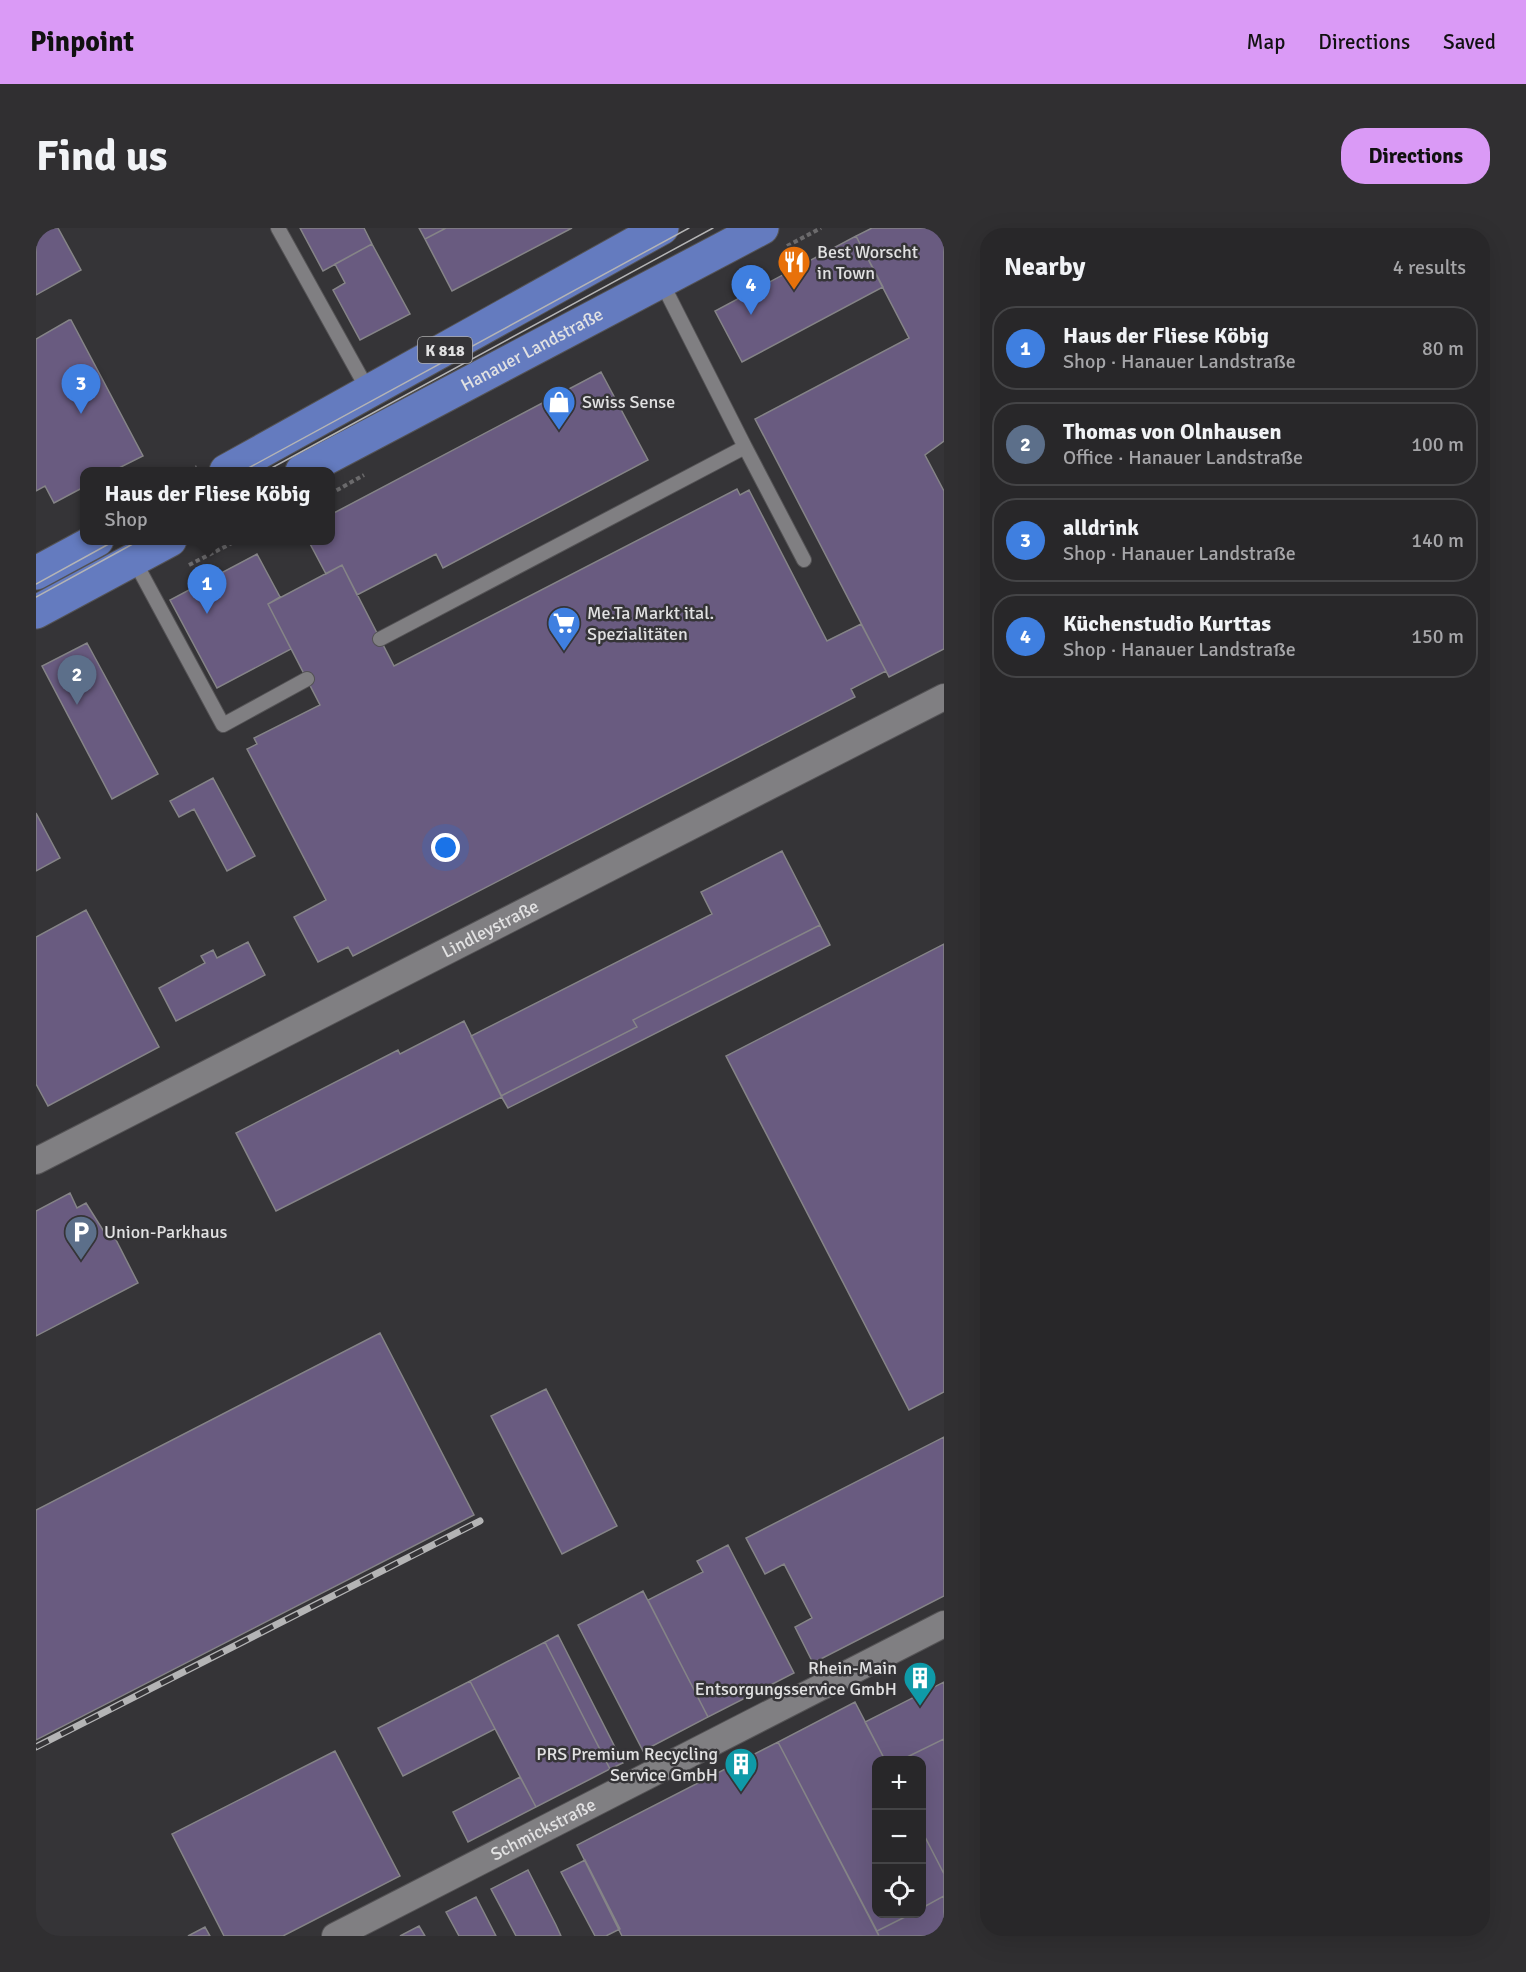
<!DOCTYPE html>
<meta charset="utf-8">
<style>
:root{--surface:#282729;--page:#302f31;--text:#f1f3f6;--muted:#a5a5a8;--line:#444446;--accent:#da9af6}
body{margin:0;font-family:Signika,sans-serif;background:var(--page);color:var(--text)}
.controls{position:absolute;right:18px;bottom:18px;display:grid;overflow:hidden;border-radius:12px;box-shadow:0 6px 24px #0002}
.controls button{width:54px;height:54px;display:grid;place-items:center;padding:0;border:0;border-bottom:2px solid var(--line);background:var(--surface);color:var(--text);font:30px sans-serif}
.you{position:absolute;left:410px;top:620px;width:21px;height:21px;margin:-15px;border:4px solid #fff;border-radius:50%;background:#1a73e8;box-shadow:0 0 0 9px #1a73e833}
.badge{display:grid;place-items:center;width:39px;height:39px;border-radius:50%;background:var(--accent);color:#fff;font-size:20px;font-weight:700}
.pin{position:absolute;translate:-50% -50px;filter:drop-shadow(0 2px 3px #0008)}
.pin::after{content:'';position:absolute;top:32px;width:21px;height:18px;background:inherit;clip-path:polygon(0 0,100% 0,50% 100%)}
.popup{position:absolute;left:44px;top:239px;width:255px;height:78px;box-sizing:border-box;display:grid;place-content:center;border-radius:12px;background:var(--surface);filter:drop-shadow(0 2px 4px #0005);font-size:20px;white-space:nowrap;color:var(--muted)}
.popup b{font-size:22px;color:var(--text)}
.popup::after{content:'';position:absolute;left:50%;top:100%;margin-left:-12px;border:12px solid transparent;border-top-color:var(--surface)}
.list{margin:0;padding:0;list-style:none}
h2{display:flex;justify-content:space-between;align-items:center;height:78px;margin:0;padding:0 24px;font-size:26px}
h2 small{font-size:20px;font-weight:400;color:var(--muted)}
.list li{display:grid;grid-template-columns:39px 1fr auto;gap:18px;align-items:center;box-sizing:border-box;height:84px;margin:0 12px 12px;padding:0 12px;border:2px solid var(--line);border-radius:24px}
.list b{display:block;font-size:22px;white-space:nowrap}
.list p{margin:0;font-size:20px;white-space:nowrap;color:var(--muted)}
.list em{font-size:20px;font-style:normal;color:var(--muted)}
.icon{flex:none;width:33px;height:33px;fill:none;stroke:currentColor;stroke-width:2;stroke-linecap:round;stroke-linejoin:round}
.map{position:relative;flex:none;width:908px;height:1708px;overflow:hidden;border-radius:24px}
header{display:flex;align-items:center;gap:36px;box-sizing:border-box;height:84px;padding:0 30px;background:var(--accent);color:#111}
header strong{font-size:28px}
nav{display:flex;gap:33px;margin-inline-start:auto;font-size:21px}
.intro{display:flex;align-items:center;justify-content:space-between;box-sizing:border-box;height:144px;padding:0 36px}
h1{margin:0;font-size:42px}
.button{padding:15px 27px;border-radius:24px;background:var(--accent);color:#111;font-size:21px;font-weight:700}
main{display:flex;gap:36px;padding:0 36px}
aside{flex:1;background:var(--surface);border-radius:24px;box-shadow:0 6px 24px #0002}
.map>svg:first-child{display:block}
.building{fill:#695b80;stroke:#858487;stroke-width:1.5}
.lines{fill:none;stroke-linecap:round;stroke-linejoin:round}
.service-casing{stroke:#545355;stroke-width:16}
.minor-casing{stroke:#545355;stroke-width:28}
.primary-casing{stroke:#545355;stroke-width:35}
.path{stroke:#6b6a6c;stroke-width:4;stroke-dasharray:4.5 3;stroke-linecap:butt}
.service{stroke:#807f82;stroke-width:14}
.minor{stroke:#807f82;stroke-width:26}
.primary{stroke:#647bbf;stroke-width:33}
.tram{stroke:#b4b4b5;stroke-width:1.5}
.rail-casing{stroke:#b4b4b5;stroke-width:7}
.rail{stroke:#353437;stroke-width:4.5;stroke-dasharray:14;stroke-linecap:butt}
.labels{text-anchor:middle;stroke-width:5;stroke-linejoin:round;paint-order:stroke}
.shield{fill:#353437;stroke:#adadaf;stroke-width:1.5}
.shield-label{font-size:16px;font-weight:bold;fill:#e1e1e2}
.poi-label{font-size:18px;fill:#e1e1e2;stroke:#353437;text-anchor:start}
.street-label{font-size:18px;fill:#e1e1e2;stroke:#353437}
</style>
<header>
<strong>Pinpoint</strong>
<nav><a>Map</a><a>Directions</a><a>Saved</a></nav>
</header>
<div class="intro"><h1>Find us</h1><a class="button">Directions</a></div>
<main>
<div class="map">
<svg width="908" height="1708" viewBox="0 0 908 1708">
<rect width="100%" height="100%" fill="#353437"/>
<path class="building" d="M0 0H22L45 42 0 67Z
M264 0H328L336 16 287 43Z
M383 0H410L389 11Z
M410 0H536L416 63 389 11Z
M836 0H908V213L889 227 908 263V421L853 449 719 191 873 110 820 8Z
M820 8 847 59 706 134 679 83Z
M336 16 374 86 324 112 297 62 309 55 299 36Z
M33 92H35L107 228 77 243H48V259L18 275 9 258 0 263V111Z
M565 144 612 232 407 340 400 326 321 367 306 337 290 346 272 312H294V287Z
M701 261 704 267 713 262 791 413 825 396 850 443 815 461 819 469 317 728 312 719 282 734 258 689 290 672 211 521 221 516 218 510 284 477 232 376 306 337 358 438Z
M221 326 244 369 232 376 255 421 181 460 134 372Z
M51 415 122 546 76 571 6 438Z
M177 550 219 628 191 643 158 581 143 589 134 573Z
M0 585 24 630 0 643Z
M746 623 784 697 597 792 601 799 465 868 435 808 676 686 665 664Z
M50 682 123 819 12 878 0 856V709Z
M784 697 794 717 472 880 465 868 601 799 597 792Z
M212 714 229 747 140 793 123 760 169 735 165 728 177 722 181 730Z
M908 716V1164L873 1182 690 828Z
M428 793 466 869 240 983 200 905 362 822 364 826Z
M34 965 41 980 50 975 72 1010 78 1008 102 1055 0 1108V983Z
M344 1105 438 1287 0 1512V1282Z
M510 1161 581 1298 526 1326 455 1188Z
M908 1209V1368L777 1435 759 1399 776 1390 748 1336 729 1346 710 1310Z
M692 1317 758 1445 672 1489 612 1372 667 1344 661 1333Z
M607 1363 672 1489 607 1523 542 1397Z
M522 1407 587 1535 574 1541 509 1414Z
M509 1414 574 1541 500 1579 434 1453Z
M434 1453 459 1501 367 1548 342 1500Z
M908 1454V1511L865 1532H849L829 1494Z
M819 1474 849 1532H840V1686H875L841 1703 742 1514Z
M908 1511V1646L886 1603V1532H865Z
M742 1514 843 1708H586L541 1617Z
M299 1523 364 1648 247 1708H188L136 1606Z
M484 1549 500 1579 432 1614 417 1584Z
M886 1603 908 1646V1668L886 1680Z
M549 1632 584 1701 570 1708H559L525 1644Z
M492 1642 520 1697 525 1708H480L455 1661Z
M908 1668V1708H843L841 1703 875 1686H886V1680Z
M440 1669 460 1708H423L410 1684Z
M383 1698 389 1708H364Z
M169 1699 174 1708H152Z"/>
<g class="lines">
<g class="service-casing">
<path id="service" d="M242 0 333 164
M709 219 768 332
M98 332 187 497 271 451
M344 411 709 219 625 53"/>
</g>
<g class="minor-casing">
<g id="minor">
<path id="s1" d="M0 933 908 469"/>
<path id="s2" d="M299 1708 908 1396"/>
</g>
</g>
<g class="primary-casing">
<g id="primary">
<path d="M190 243 626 0"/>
<path id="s3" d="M266 243 726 0"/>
<path d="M0 345 61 312"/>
<path d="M0 384 134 312"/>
</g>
</g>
<path class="path" d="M751 18 785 0
M153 243 161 239
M294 266 328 247
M153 337 202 312"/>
<use href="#service" class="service"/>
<use href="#minor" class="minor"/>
<use href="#primary" class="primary"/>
<path class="tram" d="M207 243 653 0
M230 243 677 0
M0 356 80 312
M0 369 104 312"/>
<g class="rail-casing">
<path id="rail" d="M0 1519 444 1293"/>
</g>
<use href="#rail" class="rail"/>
</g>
<defs>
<g id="restaurant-pin" transform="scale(1.725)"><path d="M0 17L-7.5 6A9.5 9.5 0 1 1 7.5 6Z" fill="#e8710a" stroke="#353437"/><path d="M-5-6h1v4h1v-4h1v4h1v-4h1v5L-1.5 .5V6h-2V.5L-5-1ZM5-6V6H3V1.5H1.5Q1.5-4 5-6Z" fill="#fff"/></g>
<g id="shop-pin" transform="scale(1.725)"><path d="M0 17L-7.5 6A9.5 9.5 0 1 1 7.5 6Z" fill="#3f7fe0" stroke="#353437"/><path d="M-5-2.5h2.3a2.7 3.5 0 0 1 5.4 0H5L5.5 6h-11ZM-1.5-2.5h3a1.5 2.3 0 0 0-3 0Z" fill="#fff"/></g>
<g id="supermarket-pin" transform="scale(1.725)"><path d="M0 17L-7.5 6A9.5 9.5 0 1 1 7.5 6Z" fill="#3f7fe0" stroke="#353437"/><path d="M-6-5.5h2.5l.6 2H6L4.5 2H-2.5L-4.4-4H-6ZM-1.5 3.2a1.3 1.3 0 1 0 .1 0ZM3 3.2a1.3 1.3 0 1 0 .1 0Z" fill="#fff"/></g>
<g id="parking-pin" transform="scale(1.725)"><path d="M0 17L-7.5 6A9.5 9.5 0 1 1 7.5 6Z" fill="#5c6f8a" stroke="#353437"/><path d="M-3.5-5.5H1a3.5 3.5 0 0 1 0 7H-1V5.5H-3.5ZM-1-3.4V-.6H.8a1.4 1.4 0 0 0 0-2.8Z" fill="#fff"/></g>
<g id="building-pin" transform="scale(1.725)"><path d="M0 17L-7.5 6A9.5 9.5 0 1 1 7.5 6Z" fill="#0f9aa8" stroke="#353437"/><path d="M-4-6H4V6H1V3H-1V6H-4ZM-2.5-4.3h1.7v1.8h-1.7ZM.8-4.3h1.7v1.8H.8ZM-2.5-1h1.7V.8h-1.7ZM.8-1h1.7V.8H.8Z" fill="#fff"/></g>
</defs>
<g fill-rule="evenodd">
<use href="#restaurant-pin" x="758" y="34"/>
<use href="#shop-pin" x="523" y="174"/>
<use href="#supermarket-pin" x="528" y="395"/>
<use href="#parking-pin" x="45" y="1004"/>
<use href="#building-pin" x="884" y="1450"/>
<use href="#building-pin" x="705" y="1536"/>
</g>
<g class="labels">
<rect class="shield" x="382" y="109" width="54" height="26" rx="4.5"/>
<g class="shield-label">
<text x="409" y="128">K 818</text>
</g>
<g class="poi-label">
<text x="781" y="30">Best Worscht<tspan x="781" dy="21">in Town</tspan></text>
<text x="546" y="180">Swiss Sense</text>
<text x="551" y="391">Me.Ta Markt ital.<tspan x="551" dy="21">Spezialitäten</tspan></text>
<text x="68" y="1010">Union-Parkhaus</text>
<text x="861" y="1446" text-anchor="end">Rhein-Main<tspan x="861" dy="21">Entsorgungsservice GmbH</tspan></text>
<text x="682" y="1532" text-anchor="end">PRS Premium Recycling<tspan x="682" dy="21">Service GmbH</tspan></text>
</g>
<g class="street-label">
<text dy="6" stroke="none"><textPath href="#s3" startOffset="260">Hanauer Landstraße</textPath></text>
<text dy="6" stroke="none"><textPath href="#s1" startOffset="510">Lindleystraße</textPath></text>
<text dy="6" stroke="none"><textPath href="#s2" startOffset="234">Schmickstraße</textPath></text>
</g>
</g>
</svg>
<div class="controls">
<button>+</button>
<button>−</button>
<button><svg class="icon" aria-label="locate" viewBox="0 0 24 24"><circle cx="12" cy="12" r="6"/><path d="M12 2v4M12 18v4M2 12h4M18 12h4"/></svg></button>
</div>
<div class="you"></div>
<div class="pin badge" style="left:171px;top:386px;background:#3f7fe0">1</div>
<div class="popup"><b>Haus der Fliese Köbig</b>Shop</div>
<div class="pin badge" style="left:41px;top:477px;background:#5c6f8a">2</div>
<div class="pin badge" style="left:45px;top:186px;background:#3f7fe0">3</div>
<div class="pin badge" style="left:715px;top:87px;background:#3f7fe0">4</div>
</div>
<aside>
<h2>Nearby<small>4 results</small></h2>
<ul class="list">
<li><span class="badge" style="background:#3f7fe0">1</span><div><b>Haus der Fliese Köbig</b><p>Shop · Hanauer Landstraße</p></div><em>80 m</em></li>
<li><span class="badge" style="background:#5c6f8a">2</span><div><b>Thomas von Olnhausen</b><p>Office · Hanauer Landstraße</p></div><em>100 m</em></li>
<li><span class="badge" style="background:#3f7fe0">3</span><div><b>alldrink</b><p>Shop · Hanauer Landstraße</p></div><em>140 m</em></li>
<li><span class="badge" style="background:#3f7fe0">4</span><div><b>Küchenstudio Kurttas</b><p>Shop · Hanauer Landstraße</p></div><em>150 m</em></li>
</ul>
</aside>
</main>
